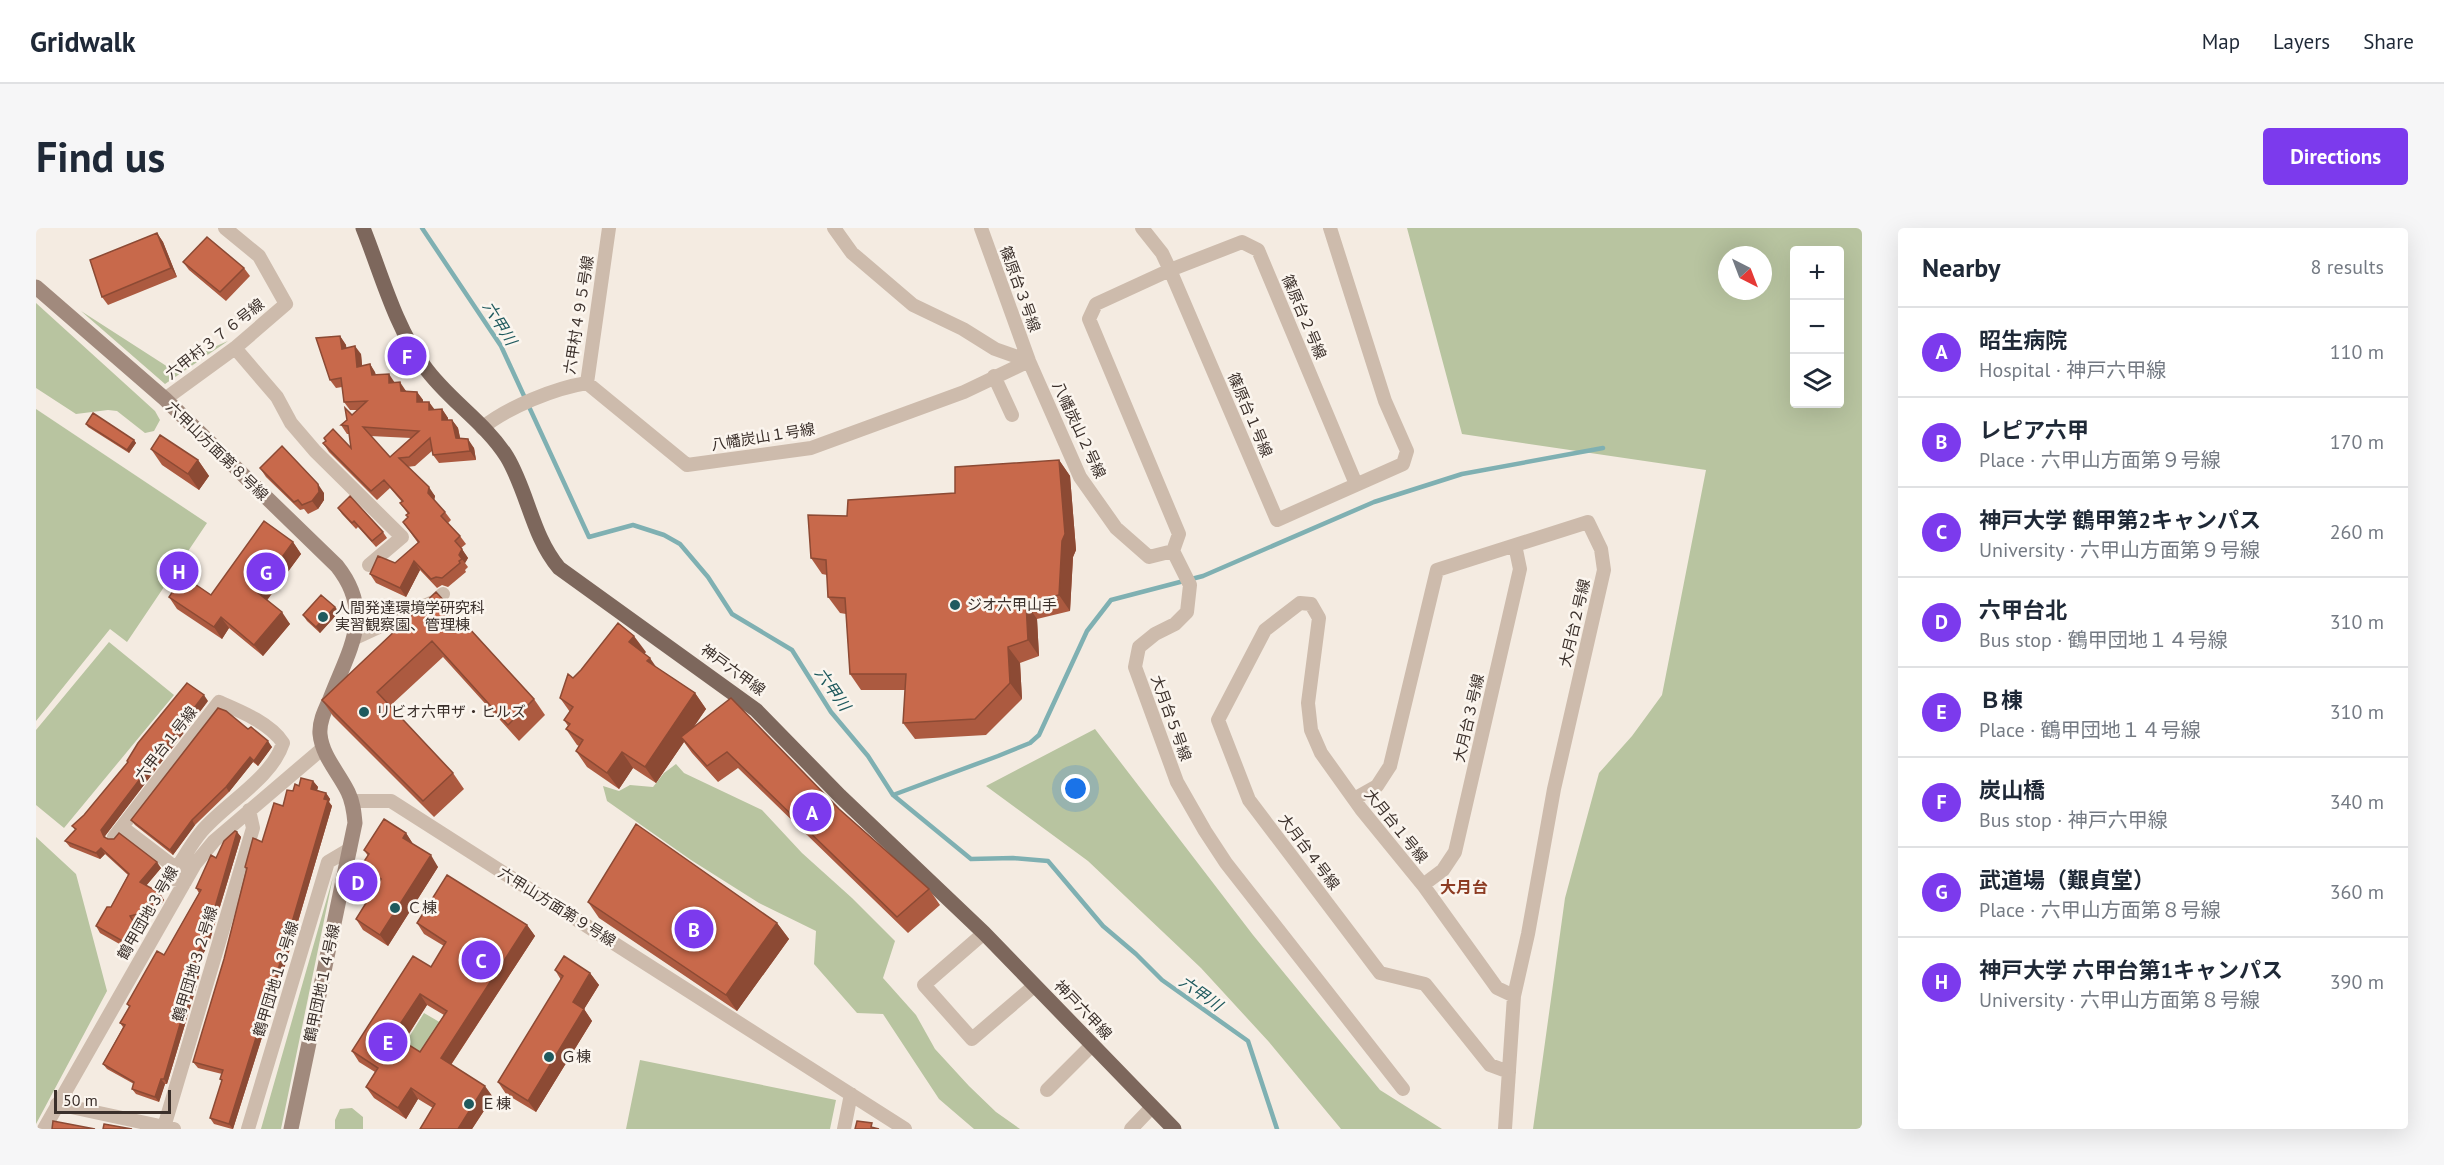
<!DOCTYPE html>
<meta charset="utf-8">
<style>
:root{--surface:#fff;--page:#f6f6f7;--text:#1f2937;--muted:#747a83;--line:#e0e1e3;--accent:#7c3aed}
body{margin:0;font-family:"PT Sans","Noto Sans JP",sans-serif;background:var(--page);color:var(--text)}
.controls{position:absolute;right:18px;top:18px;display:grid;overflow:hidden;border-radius:6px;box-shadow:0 6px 24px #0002}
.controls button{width:54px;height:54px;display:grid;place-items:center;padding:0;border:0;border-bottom:2px solid var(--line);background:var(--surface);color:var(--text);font:30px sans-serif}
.compass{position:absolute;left:1682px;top:18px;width:54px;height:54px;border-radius:50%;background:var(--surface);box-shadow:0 6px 24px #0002;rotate:138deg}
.scale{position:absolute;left:18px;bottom:15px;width:117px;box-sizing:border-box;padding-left:6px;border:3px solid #3b302b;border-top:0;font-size:16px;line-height:21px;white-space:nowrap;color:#3b302b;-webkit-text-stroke:4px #fbf5ee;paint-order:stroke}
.you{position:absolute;left:1040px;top:561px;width:21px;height:21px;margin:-15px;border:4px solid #fff;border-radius:50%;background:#1a73e8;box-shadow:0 0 0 9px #1a73e833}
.badge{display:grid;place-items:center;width:39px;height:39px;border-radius:50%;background:var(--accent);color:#fff;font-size:20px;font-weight:700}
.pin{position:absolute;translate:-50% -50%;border:3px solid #fff;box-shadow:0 2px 6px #0006}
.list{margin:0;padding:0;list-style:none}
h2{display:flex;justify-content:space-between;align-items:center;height:78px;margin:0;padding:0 24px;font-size:26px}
h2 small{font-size:20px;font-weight:400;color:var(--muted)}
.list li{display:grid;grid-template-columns:39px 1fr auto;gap:18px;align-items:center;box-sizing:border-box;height:90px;padding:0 24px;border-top:2px solid var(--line)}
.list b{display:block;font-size:22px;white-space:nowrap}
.list p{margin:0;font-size:20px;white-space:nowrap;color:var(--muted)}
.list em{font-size:20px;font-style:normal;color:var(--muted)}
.icon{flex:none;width:33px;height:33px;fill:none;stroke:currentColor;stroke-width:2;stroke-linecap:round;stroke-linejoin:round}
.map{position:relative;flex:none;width:1826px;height:901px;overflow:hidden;border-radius:6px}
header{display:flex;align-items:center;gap:36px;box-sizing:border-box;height:84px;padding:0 30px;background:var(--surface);border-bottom:2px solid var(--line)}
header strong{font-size:28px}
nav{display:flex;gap:33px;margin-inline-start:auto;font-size:21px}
.intro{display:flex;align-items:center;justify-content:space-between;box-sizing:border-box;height:144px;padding:0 36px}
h1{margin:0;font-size:42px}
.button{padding:15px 27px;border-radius:6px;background:var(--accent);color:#fff;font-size:21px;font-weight:700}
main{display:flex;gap:36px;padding:0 36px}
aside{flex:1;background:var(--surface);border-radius:6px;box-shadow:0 6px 24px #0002}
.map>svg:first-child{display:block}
.green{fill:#b8c4a0;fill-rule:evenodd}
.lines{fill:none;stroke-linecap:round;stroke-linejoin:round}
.stream{stroke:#7fb0b2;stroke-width:4.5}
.street{stroke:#cdbbac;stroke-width:14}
.secondary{stroke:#a18a7d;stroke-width:15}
.primary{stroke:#7d675c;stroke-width:15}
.wall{fill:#ac5a40;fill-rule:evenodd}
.shaded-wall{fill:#8c4a34}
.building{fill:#c8694b;stroke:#8c4a34;stroke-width:1.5;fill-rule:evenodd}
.poi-dot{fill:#1f5a5e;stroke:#fbf5ee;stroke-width:2}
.labels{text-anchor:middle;stroke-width:5;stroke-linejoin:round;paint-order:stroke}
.street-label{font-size:15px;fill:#3b302b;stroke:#fbf5ee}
.poi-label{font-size:15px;fill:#3b302b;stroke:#fbf5ee;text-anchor:start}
.water-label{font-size:16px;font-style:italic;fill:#1f5a5e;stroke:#fbf5ee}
.neighbourhood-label{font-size:16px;font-weight:bold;fill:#8c3b22;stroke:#fbf5ee}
</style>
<header>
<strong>Gridwalk</strong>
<nav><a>Map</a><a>Layers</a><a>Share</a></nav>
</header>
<div class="intro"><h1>Find us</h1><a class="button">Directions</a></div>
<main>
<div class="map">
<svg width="1826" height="901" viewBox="0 0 1826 901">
<rect width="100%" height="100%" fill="#f4ebe1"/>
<path class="green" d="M1371 0H1826V901H1497L1529 670 1563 545 1596 508 1626 467 1670 242 1426 206ZM1758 22H1804V176H1758ZM1691 27H1727V63H1691Z
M0 75 119 183 124 192 118 203 109 205 81 183 72 182 40 186 0 160Z
M45 83 132 139 192 113 129 156Z
M0 181 171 295 91 414 74 401 0 493Z
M73 414 138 467 28 600 0 577V502Z
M1059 501 1217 707 1344 862 1406 901H1305L1233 814 1165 740 1052 633 950 558Z
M640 536 648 545 726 582 766 625 816 670 859 713 847 750 880 787 899 821 933 858 960 884 984 901H938L903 871 847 786 821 785 778 736 780 703 723 675 655 632 571 573 567 558 583 563 594 557 617 559 628 545Z
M0 609 40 646 71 763 0 896Z
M297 649 245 901H225Z
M388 785 412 799 391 832 368 817Z
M604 832 800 872 794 901H590Z
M316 880 327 889V901H299V892L304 881Z"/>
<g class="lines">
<path class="stream" d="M386 0 465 118 553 309 597 297 628 307 644 316 672 349 696 386 756 422 795 484 832 528 857 567 935 631 977 630 1012 633 1067 698 1100 726 1126 752 1212 813 1241 901
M857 567 962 528 994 515 1003 507 1051 403 1075 372 1167 348 1338 274 1426 246 1567 220"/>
<path class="street" d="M798 0 816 25 877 77 927 101 959 121 993 133
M945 0 993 133 1044 249 1080 300 1113 329 1137 323 1143 306 1053 91 1060 76 1134 42 1241 292 1367 236 1371 223 1349 173 1294 0
M1106 0 1126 25 1134 42 1206 14 1222 22 1320 256
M199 120 241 169 255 195 279 223 366 309 333 337
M958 148 976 187
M551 155 651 237 775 220 928 164 993 133
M551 155 573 0
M129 171 199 120 250 76 223 28 189 0
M446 200C472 179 519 160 551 155
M1137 323 1154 357 1151 384 1139 396 1119 406 1103 419 1099 439 1141 554 1169 603 1190 635 1367 861
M317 411 399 373 407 366
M1318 571 1341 558 1354 538 1401 342 1552 294 1565 321 1568 342 1518 561 1492 706 1478 768 1469 901
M316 573H355L869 901
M86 599 141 641
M78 609 183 474C204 483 234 495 247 515 236 550 190 575 166 603 154 617 145 635 134 650L149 654
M1387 657 1407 642 1419 624 1484 341 1479 317
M948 705 888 757 936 811 998 758
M1473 844 1454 837 1389 756 1344 745 1213 572 1182 492 1229 402 1264 375 1275 376 1283 390 1272 475 1275 502 1285 525 1325 581 1387 657 1461 760 1478 768
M1011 862 1056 817
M21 876 138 901
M128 899 217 600 213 582
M8 901 159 636 178 613 287 520
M212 901 292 634 314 621
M808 901 815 866
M1095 901 1116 879"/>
<path class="secondary" d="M0 59 129 171 301 338C339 386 313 421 294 471 289 482 283 494 284 506 286 528 303 545 312 564 317 574 318 584 319 595L255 901"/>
<path class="primary" d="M327 0C345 45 359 98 388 138 411 171 449 194 471 229 492 264 496 308 523 340L720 482 804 568 948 705 1138 901"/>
</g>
<path class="wall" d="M121 5 127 14 141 49 72 77 66 69Z
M147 34 208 40 214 48 190 73 153 42Z
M304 108 310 117V120L325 126 326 138 334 136 340 147 359 155 370 163 381 164 387 172V174H393L398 182 406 181 412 190V192H416L422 200 424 210 438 220 440 232 403 235 397 227 396 223 379 238 371 239 399 268 398 272 409 284 415 292 412 295 424 308 430 316 425 320 432 330 429 335 432 339 429 342 430 344 412 359 406 357 401 360 384 342 370 369 340 355 334 346 359 335 382 315 367 294 372 290V286L364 275 366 274 354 260 341 272 293 224 287 215 315 220 313 206H311L305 197 321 182H314L308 174 306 159 300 160 294 152ZM334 208 375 210 354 229Z
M50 196 98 212 100 215 93 225 52 199Z
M115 221 162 232 173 248 163 262 126 237Z
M1023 232 1034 248 1040 322 1037 329 1034 383 1001 391 1003 428 984 435 986 471 950 507 879 511 867 495 869 462H825L814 446 810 386 804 385 792 369 791 347 786 346 775 330 811 288 919 265Z
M224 240 288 265V272L282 281 272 286 268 281 264 282 230 249Z
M302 280 347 304 351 310 340 319 322 299 320 301 306 286Z
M257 314 265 326 231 372 254 396 227 428 193 400 186 411 141 381 133 369 175 367Z
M400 364 498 471 509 487 483 513 407 429 354 478 417 545 428 561 398 589 297 488 286 472Z
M299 379 303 384 284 405 271 393 267 387Z
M610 424 608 426 620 439 659 465 670 481 657 500 803 581 893 661 904 677 872 705 702 540 682 554 656 525 648 514 620 555 597 540 583 561 551 539 540 523 543 518 541 517 530 501 532 498 528 492 534 484 524 470 537 450Z
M172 473 69 608 70 611 125 640 110 658 128 672 125 677H118L110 692 98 695 104 704 94 722 64 705 60 698 75 679 92 647 69 626 64 631 34 619 29 613 39 602 36 598Z
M212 501 236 519 222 538 217 534 193 564 159 597 137 627 99 597 95 592Z
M277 553 282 559 281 562 290 565 294 571 293 574 296 578 236 782 231 781 224 803 227 806 197 901H196L178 896 174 890 186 853 184 851 186 846 162 840 157 834 188 731 210 642 209 639 226 614 247 578 257 563 263 558Z
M201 604 205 609 173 715 160 739 164 744 160 760 131 856H129L123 874 100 866 96 861 98 856 71 841 67 836 87 799 84 795 93 779 91 776 128 727 163 665 160 660 180 630Z
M370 605 377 616 402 639 352 718 327 702 320 691 342 655 333 649 325 638 332 628 328 622Z
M552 674 741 695 753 711 701 783 563 690Z
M381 695 491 697 499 708 415 837 457 869 436 901H384L397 880 382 871 370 891 338 870 330 859 339 844 323 834 316 823 395 739 408 718 388 706ZM391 777 408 787 384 824 368 814Z
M519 742 554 745 563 757 548 781 556 793 500 884 470 866 462 854 525 752Z"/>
<path class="shaded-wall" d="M121 5 127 14 141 49 135 40Z
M304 108 310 117 312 129 306 121Z
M319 118 325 126 327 147 321 139Z
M334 136 339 144 342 155 336 147Z
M353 146 359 155H353Z
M364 154 370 163V172L365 163Z
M381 164 387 172V183L381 174Z
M393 174 399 182H393Z
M406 181 412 190V201L406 192Z
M416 192 422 200 426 219 420 210Z
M432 211 438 220 440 232 434 223Z
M98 212 100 215 93 225 91 222Z
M162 232 173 248 163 262 152 246Z
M1023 232 1034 248 1040 322 1037 329 1034 383 1023 367Z
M282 256 288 265V272L282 281 276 273Z
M393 259 399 268 398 273 392 265Z
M257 314 265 326 229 375 221 364Z
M426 321 432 330 429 335 423 327Z
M378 333 384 342 370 369 364 360Z
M990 375 1001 391 1003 428 992 412Z
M299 379 303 384 284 405 280 399Z
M246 384 254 396 227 428 218 417Z
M185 389 193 400 186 411 178 399Z
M598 408 610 424 604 430 593 414Z
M972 419 984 435 986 471 974 455Z
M614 430 625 446 611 433Z
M659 465 670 481 648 513 645 509 648 514 620 555 609 539Z
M168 467 172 473 69 608 72 616 68 609 65 602Z
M232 513 236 519 222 538 218 533Z
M586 524 597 540 583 561 571 545Z
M214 529 217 534 193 564 190 559Z
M277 553 282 559 280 567 275 561Z
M290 565 294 571 293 574 296 578 236 782 232 776Z
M156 592 159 597 137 627 134 622Z
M201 604 205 609 173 715 160 739 164 744 160 760 131 856 128 851 155 737Z
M370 605 377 616 367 610Z
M65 620 69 626 64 631 60 625Z
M395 627 402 639 352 718 344 707Z
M121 634 125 640 108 660 104 654Z
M124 665 128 672 125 677 121 671Z
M114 671 118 677 110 692 106 685Z
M94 688 104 704 94 722 90 715Z
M741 695 753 711 701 783 690 767Z
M491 697 499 708 412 841 405 830Z
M554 745 563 757 545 786 537 774Z
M384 766 391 777 365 818 357 807Z
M227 775 231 781 224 803 227 806 197 901 193 896Z
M548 781 556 793 500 884 492 873Z
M125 851 129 856 123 874 119 869Z
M449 858 457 869 436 901H422Z
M375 860 382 871 370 891 362 880Z"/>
<path class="building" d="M121 5 135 40 66 69 54 32Z
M171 9 208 40 184 64 147 34Z
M304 108 306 121 319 118 321 139 334 136 336 147 353 146V155L364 154 365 163 381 164V174H393V182L406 181V192H416L420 210 432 211 434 223 397 227 394 210 373 229 363 230 393 259 392 265 409 284 405 288 424 308 419 313 426 321 423 327 426 331 423 333 424 335 406 350 400 349 395 351 378 333 364 360 334 346 342 328 359 335 383 314 367 294 372 289 370 287 373 285 364 275 367 273 348 252 335 263 287 215 290 213 288 210 297 201 315 220 312 198 305 197 311 192 309 180 316 187 331 173 308 174 305 150 294 152 280 110ZM327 199 383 203 354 229Z
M57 185 98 212 91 222 50 196Z
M124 207 162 232 152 246 115 221Z
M246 218 282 256 283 264 276 273 266 277 262 272 258 274 224 240Z
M1023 232 1029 306 1026 313 1023 367 990 375 992 412 972 419 974 455 939 491 867 495 870 446H814L809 370 792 369 790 332 775 330 772 287 811 288 812 272 919 265V239Z
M314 268 347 304 336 313 318 293 316 295 302 280Z
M228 293 257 314 221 364 246 384 218 417 185 389 178 399 133 369 147 348 175 367Z
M400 364 498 471 472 497 396 413 341 464 417 545 387 573 286 472Z
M285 367 299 379 280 399 267 387Z
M582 395 598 408 593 414 614 430 611 433 659 465 609 539 586 524 571 545 540 523 547 512 530 501 534 496 528 492 537 479 524 470 532 446 537 450 545 442Z
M151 455 168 467 65 602 68 609 72 611H78L83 605 121 634 104 654 124 665 121 671H114L106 685 94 688 100 698 90 715 60 698 71 679H75L93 646 65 620 60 625 29 613 40 601 36 598 48 587 92 534 91 533 102 515Z
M695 470 803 581 893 661 861 689 691 524 671 538 645 509Z
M182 480 190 483 212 501 215 499 232 513 218 533 214 529 190 559 156 592 134 622 95 592Z
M265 550 277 553 275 561 290 565 288 571 292 572 232 776 227 775 220 799 223 800 193 896 174 890 186 852 184 851 187 842 157 834 188 731 211 640 209 639 217 610 226 614 238 575 247 578 251 562 257 563 259 556 263 558Z
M348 591 370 605 367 610 395 627 344 707 320 691 345 651 325 638 333 626 328 622Z
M600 596 741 695 690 767 552 674Z
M199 603 201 604 170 710 155 737 160 738 156 755 128 851H125L119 869 96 861 98 854 67 836 89 797 84 795 94 778 91 776 121 723 128 727 165 662 160 660 175 627 180 630 188 613Z
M411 647 491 697 405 830 449 858 422 901H384L399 876 375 860 362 880 330 859 342 840 316 823 377 728 395 739 410 714 381 695ZM384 766 411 783 384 824 357 807Z
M528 728 554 745 537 774 548 781 492 873 462 854 527 748 519 742Z
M17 893 59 901H16Z
M821 893 836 895 835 899 843 901H819Z
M68 896 96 901H67Z"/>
<g class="poi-dot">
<circle cx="919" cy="377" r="6"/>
<circle cx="287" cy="389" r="6"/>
<circle cx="328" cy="484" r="6"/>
<circle cx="359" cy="680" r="6"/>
<circle cx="513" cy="829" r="6"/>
<circle cx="433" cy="876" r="6"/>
</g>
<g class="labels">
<g class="street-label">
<text transform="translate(984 61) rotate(70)" y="5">篠原台３号線</text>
<text transform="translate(543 87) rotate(-81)" y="5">六甲村４９５号線</text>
<text transform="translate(1268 89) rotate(67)" y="5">篠原台２号線</text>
<text transform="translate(179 111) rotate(-38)" y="5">六甲村３７６号線</text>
<text transform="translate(1214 187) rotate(67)" y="5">篠原台１号線</text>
<text transform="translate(1043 202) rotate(65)" y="5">八幡炭山２号線</text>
<text transform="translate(727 209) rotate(-9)" y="5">八幡炭山１号線</text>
<text transform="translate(181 223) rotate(44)" y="5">六甲山方面第８号線</text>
<text transform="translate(1539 395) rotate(-77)" y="5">大月台２号線</text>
<text transform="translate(697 442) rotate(36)" y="5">神戸六甲線</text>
<text transform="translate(1135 490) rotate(70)" y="5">大月台５号線</text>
<text transform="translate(1433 490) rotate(-77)" y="5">大月台３号線</text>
<text transform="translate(130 516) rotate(-52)" y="5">六甲台１号線</text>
<text transform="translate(1360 598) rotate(51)" y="5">大月台１号線</text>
<text transform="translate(1273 624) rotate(53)" y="5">大月台４号線</text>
<text transform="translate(521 679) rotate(32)" y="5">六甲山方面第９号線</text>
<text transform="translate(112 685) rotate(-60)" y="5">鶴甲団地３号線</text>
<text transform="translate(159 736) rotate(-73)" y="5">鶴甲団地３２号線</text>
<text transform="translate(240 751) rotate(-73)" y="5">鶴甲団地１３号線</text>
<text transform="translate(286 755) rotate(-78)" y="5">鶴甲団地１４号線</text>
<text transform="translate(1047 782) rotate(46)" y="5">神戸六甲線</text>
</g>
<g class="poi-label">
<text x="931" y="382">ジオ六甲山手</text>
<text x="299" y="385">人間発達環境学研究科<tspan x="299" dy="17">実習観察園、管理棟</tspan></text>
<text x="340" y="489">リビオ六甲ザ・ヒルズ</text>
<text x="371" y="685">Ｃ棟</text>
<text x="525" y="834">Ｇ棟</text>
<text x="445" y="881">Ｅ棟</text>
</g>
<g class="water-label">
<text transform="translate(464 95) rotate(58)" y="6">六甲川</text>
<text transform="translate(797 461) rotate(55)" y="6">六甲川</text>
<text transform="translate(1165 765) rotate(35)" y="6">六甲川</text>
</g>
<g class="neighbourhood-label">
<text x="1428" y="665">大月台</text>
</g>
</g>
</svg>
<div class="controls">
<button>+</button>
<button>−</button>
<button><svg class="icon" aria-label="layers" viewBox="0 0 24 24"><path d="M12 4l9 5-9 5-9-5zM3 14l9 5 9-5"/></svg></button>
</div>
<svg class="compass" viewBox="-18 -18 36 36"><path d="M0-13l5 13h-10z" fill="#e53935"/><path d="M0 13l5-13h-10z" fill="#747a83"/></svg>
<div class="scale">50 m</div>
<div class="you"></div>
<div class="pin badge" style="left:776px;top:584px">A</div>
<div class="pin badge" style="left:658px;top:701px">B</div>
<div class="pin badge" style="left:445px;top:732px">C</div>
<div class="pin badge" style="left:322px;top:654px">D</div>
<div class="pin badge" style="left:352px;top:814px">E</div>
<div class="pin badge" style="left:371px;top:128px">F</div>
<div class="pin badge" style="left:230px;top:344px">G</div>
<div class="pin badge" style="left:143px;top:343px">H</div>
</div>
<aside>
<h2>Nearby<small>8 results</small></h2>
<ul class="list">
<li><span class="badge">A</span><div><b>昭生病院</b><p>Hospital · 神戸六甲線</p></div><em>110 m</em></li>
<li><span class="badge">B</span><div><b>レピア六甲</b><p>Place · 六甲山方面第９号線</p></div><em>170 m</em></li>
<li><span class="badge">C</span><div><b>神戸大学 鶴甲第2キャンパス</b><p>University · 六甲山方面第９号線</p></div><em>260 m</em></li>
<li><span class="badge">D</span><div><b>六甲台北</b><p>Bus stop · 鶴甲団地１４号線</p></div><em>310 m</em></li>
<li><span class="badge">E</span><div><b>Ｂ棟</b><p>Place · 鶴甲団地１４号線</p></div><em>310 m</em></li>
<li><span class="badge">F</span><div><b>炭山橋</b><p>Bus stop · 神戸六甲線</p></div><em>340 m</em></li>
<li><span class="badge">G</span><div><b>武道場（艱貞堂）</b><p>Place · 六甲山方面第８号線</p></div><em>360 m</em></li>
<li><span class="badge">H</span><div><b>神戸大学 六甲台第1キャンパス</b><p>University · 六甲山方面第８号線</p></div><em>390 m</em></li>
</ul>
</aside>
</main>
